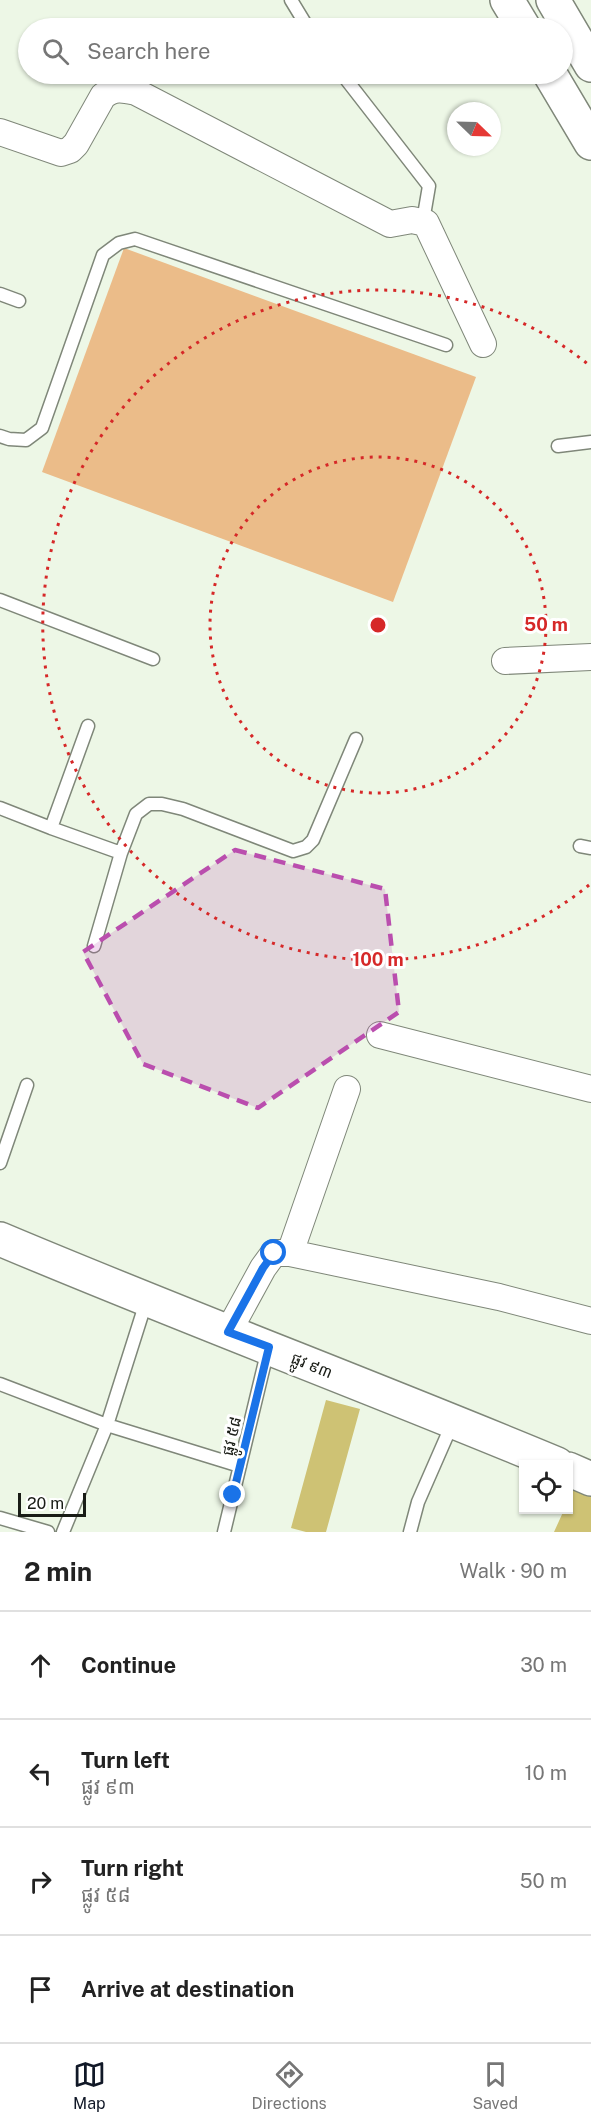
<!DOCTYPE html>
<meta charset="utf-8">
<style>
:root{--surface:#fff;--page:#f2f2f2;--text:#222;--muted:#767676;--line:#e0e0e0;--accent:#111827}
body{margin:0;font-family:"Public Sans","Noto Sans Khmer",sans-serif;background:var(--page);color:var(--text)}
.controls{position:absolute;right:18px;bottom:18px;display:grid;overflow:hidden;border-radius:0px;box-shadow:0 2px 4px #0004}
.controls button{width:54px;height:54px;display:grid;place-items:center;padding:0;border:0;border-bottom:2px solid var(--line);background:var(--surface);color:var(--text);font:30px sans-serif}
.compass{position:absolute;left:447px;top:102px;width:54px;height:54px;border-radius:50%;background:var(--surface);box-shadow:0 2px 4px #0004;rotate:113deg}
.scale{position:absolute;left:18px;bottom:15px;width:68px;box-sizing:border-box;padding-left:6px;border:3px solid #191c16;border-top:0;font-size:16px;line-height:21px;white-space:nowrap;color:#191c16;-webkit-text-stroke:4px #fff;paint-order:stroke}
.stop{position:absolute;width:18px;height:18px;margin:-14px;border:4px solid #1a73e8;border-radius:50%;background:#fff}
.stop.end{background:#1a73e8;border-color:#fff;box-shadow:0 2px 6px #0008}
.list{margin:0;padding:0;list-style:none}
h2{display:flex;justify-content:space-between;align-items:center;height:78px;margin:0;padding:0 24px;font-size:26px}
h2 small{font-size:20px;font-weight:400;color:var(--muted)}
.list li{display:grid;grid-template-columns:39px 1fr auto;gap:18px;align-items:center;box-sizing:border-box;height:108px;padding:0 24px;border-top:2px solid var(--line)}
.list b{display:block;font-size:22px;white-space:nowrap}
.list p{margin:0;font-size:20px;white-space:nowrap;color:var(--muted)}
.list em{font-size:20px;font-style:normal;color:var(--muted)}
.icon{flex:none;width:33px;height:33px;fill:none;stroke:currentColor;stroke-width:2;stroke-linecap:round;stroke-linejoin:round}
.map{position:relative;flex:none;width:591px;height:1532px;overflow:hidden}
.search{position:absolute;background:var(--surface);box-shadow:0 2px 4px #0004;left:18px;right:18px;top:18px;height:66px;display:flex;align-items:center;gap:15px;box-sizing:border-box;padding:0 21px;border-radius:33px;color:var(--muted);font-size:22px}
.sheet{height:510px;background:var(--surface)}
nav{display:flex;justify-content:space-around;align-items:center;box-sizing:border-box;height:84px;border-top:2px solid var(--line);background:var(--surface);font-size:16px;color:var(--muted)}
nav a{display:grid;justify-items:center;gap:3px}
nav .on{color:var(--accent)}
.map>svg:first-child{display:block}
.green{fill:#ebbc89}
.building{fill:#cec274}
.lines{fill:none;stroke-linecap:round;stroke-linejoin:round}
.lane-casing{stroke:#7f8779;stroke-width:15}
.street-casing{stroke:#7f8779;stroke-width:28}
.secondary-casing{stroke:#7f8779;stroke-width:36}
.lane{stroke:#fff;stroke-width:12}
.street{stroke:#fff;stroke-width:26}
.secondary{stroke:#fff;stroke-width:33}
.route{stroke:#1a73e8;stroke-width:8}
.marked{fill:#ba4eae;fill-opacity:0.2;stroke:#ba4eae;stroke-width:4.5;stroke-dasharray:12 8;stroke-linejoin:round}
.ring{fill:none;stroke:#d62828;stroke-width:3;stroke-dasharray:3 6}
.labels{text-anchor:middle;stroke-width:6;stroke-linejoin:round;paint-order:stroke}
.street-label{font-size:16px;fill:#191c16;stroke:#fff}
.centre{fill:#d62828;stroke:#fff;stroke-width:3}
.ring-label{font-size:18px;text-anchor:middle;font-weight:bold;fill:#d62828;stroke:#fff;stroke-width:6;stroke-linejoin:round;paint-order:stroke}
</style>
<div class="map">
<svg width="591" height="1532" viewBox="0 0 591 1532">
<rect width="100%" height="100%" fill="#edf7e6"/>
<path class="green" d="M124 248 476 377 393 602 42 472Z"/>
<path class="building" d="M326 1400 360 1409 326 1532H306L291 1528Z
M572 1489 591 1497V1532H554L564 1510H568V1498Z"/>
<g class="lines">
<g class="lane-casing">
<path id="lane" d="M291 0 308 28
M342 74 429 186 423 221
M0 294 19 301
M0 436 9 439 26 440 42 428 103 255 119 243 135 239 446 345
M558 446 591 442
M0 600 153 659
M0 808 51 828 88 726
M51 828 121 853
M580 846 591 848
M94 946 121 853 136 814 149 804H162L183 809 293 851 306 847 313 840 356 739
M0 1163 27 1085
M0 1384 107 1425 240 1466
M0 1518 48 1532
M63 1532 107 1425 146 1302
M224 1532 268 1349
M410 1532 418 1502 453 1422"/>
</g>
<g class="street-casing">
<path id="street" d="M0 132 61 153 70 150 76 144 103 96C115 87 122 89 136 92L390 224 412 220 426 223 483 344
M505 661 591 657
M380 1035 591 1089
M290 1253 347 1089
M228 1332 263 1268 274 1253H290L499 1297 591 1321"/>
</g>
<g class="secondary-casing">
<path id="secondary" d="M507 0 524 28
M553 0 591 65
M550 74 591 143
M0 1239C185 1317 372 1387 557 1464
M568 1469 591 1479"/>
</g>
<use href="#lane" class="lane"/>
<use href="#street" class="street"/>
<use href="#secondary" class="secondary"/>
</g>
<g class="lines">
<path class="route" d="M233 1495 269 1347 228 1332 263 1268 274 1253"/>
</g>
<path class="marked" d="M235 850 385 889 399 1012 258 1108 143 1064 83 952Z"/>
<g class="ring">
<circle cx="378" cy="625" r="168"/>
<path d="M589 885A335 335 0 1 1 589 365"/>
</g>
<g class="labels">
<g class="street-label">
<text transform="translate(312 1365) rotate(22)" y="6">ផ្លូវ ៩៣</text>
<text transform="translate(231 1436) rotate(-77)" y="6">ផ្លូវ ៥៨</text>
</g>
</g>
<circle cx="378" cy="625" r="9" class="centre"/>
<g class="ring-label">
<text x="546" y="631">50 m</text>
<text x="378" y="966">100 m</text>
</g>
</svg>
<div class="controls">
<button><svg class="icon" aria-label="locate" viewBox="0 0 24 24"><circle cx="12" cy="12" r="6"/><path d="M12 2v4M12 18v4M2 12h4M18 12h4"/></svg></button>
</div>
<svg class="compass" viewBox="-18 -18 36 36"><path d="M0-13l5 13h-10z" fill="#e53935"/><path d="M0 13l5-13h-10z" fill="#767676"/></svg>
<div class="scale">20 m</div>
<div class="stop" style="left:274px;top:1253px"></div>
<div class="stop end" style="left:233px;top:1495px"></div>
<div class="search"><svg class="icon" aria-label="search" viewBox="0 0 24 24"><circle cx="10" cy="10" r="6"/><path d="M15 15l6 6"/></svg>Search here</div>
</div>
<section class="sheet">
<h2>2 min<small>Walk · 90 m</small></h2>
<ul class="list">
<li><svg class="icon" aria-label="ahead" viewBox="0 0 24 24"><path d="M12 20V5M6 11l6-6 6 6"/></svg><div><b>Continue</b></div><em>30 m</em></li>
<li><svg class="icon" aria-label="left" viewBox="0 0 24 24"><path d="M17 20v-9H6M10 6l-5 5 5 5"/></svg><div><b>Turn left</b><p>ផ្លូវ ៩៣</p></div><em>10 m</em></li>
<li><svg class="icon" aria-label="right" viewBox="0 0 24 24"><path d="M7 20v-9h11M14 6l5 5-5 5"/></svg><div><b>Turn right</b><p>ផ្លូវ ៥៨</p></div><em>50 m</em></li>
<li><svg class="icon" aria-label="arrive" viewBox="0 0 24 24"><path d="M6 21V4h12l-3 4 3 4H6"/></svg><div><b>Arrive at destination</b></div></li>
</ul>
</section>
<nav>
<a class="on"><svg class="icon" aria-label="map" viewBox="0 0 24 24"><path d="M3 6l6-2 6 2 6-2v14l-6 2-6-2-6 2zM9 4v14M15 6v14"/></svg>Map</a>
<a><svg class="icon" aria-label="directions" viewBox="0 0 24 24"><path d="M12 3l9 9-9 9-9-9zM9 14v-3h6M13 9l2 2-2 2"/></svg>Directions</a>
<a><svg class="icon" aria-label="saved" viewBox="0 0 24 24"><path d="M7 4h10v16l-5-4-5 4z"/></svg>Saved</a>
</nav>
